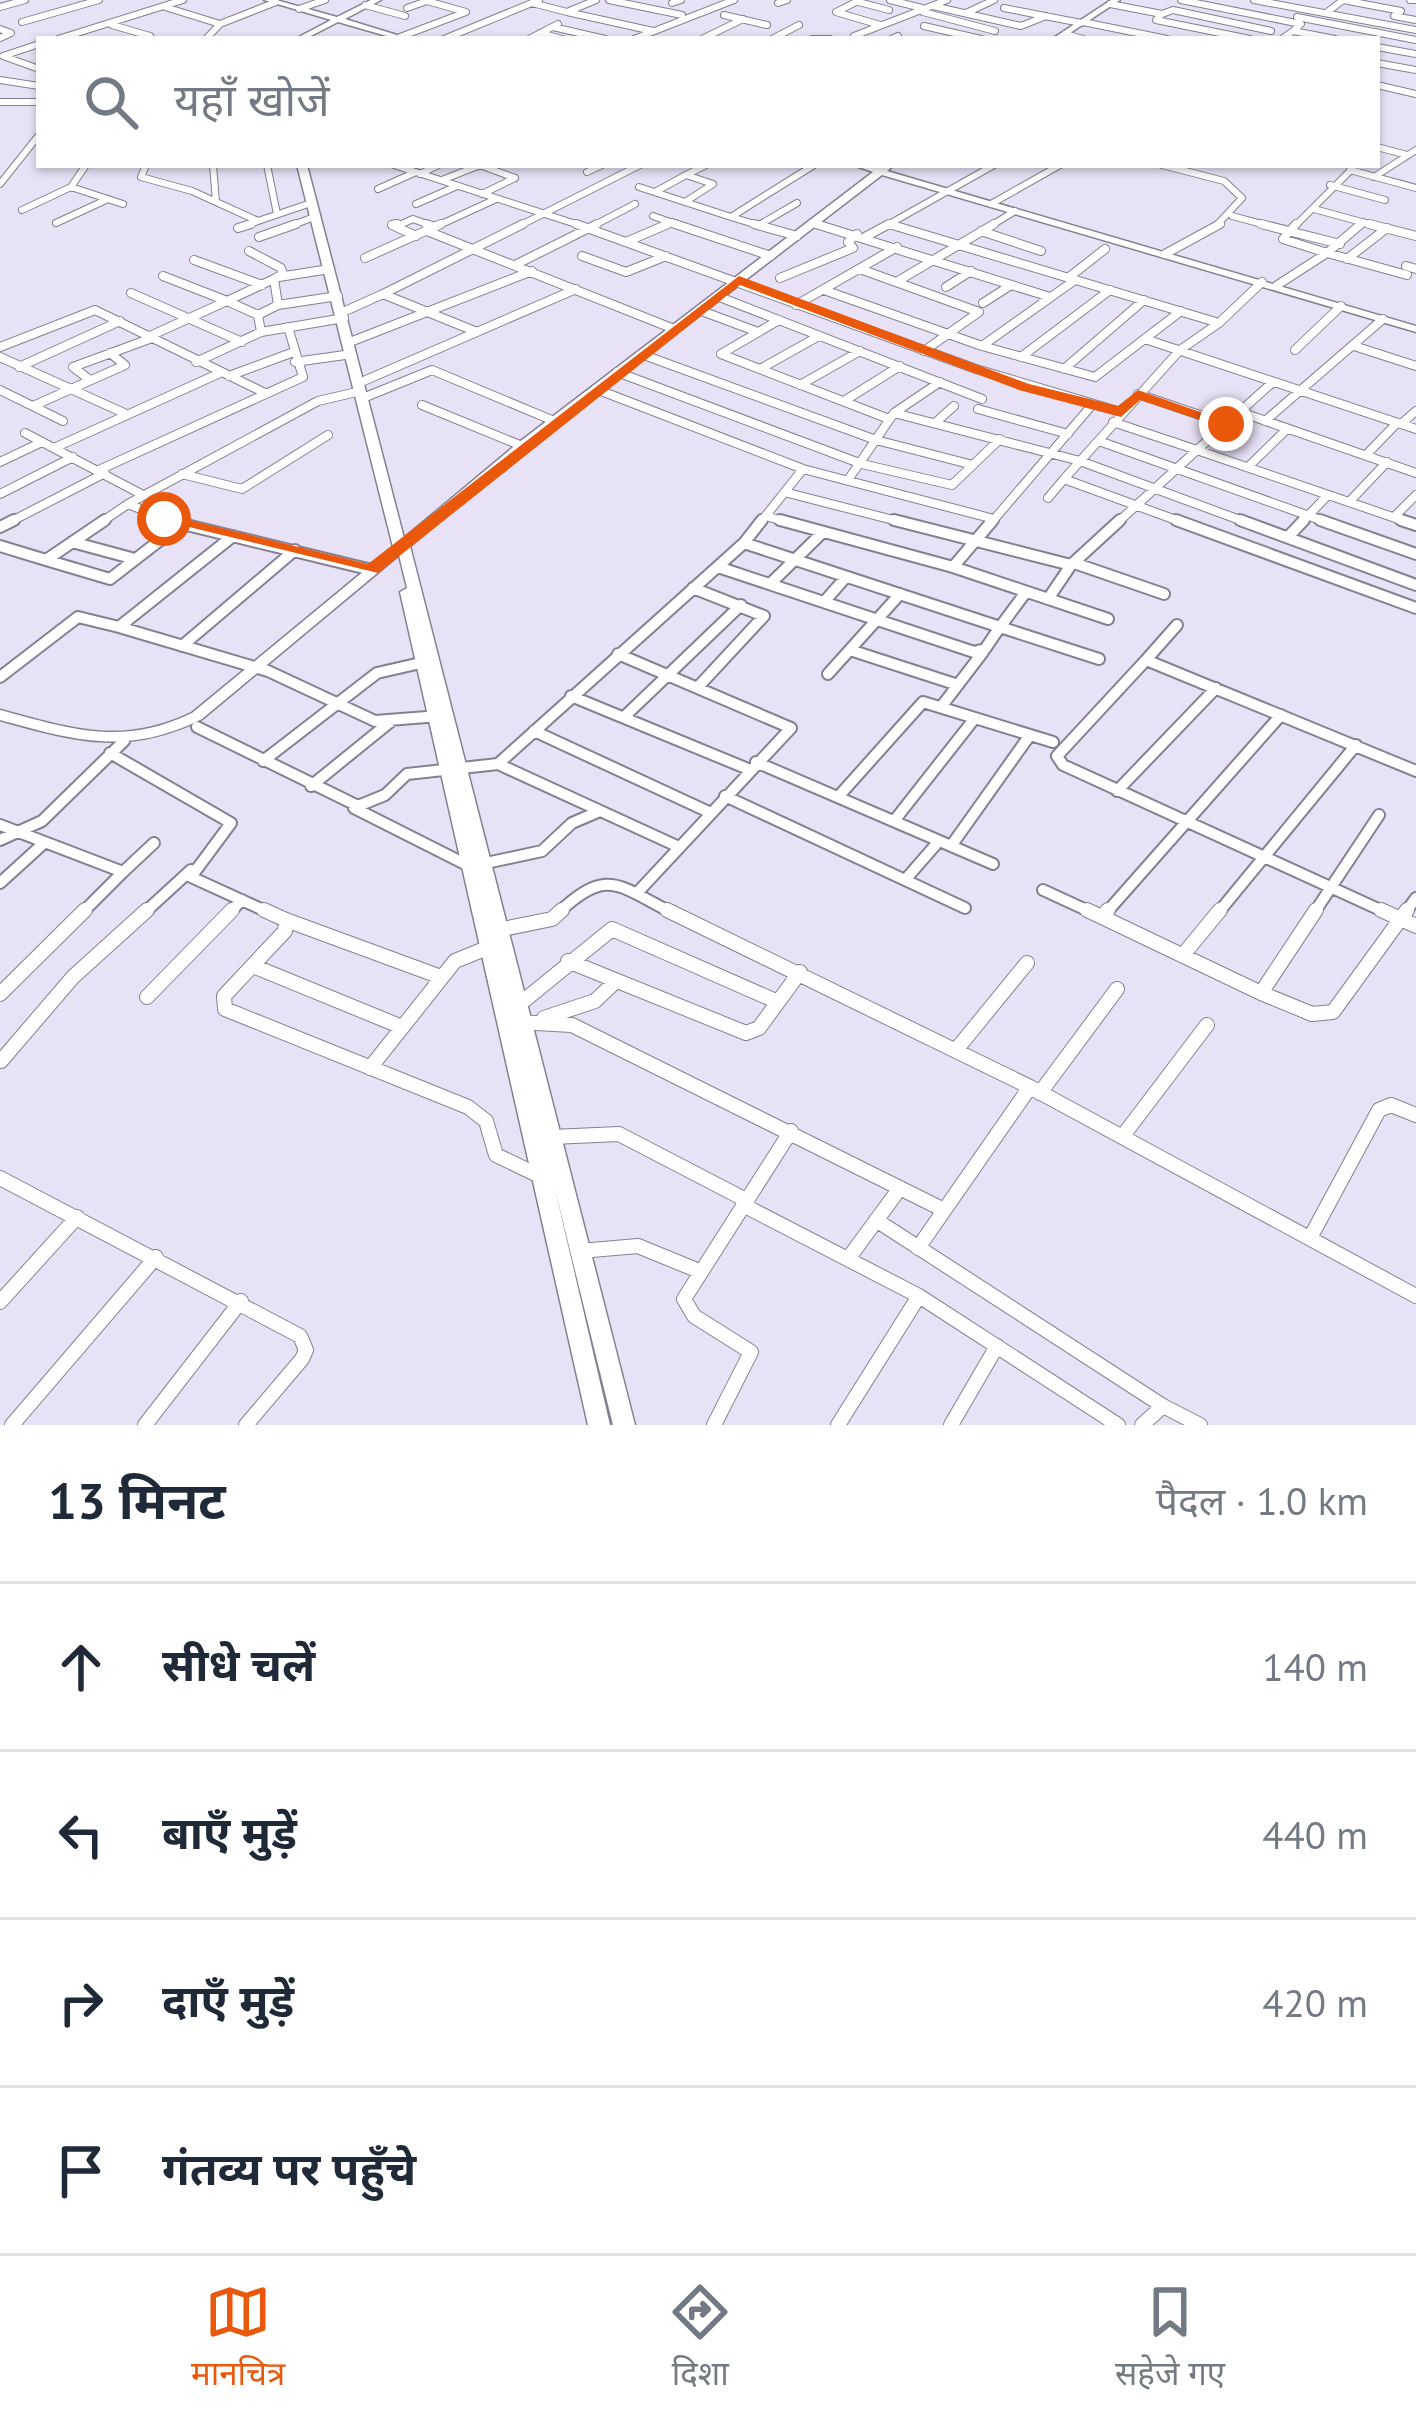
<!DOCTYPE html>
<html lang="hi">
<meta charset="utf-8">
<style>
:root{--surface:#fff;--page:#f2f2f3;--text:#1f2937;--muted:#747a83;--line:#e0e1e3;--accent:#ea580c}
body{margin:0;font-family:"PT Sans","Noto Sans Devanagari",sans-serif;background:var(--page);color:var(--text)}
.stop{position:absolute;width:36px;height:36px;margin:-27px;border:9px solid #ea580c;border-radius:50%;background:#fff}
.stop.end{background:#ea580c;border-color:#fff;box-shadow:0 3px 12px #0008}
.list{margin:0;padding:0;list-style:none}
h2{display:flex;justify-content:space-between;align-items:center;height:156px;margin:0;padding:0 48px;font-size:51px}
h2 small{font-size:39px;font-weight:400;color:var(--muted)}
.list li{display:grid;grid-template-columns:78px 1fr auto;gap:36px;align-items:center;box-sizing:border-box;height:168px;padding:0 48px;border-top:3px solid var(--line)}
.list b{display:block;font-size:45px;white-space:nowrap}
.list em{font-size:39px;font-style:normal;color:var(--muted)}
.icon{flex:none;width:66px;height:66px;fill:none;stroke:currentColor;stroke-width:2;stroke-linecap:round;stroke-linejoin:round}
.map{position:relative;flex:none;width:1416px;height:1425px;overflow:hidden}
.search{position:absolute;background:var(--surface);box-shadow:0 3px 9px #0004;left:36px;right:36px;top:36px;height:132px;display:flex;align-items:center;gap:30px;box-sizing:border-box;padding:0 42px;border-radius:0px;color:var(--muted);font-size:45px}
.sheet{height:828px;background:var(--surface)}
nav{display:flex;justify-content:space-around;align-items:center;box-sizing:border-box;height:168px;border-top:3px solid var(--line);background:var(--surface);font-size:33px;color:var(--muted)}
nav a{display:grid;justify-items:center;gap:6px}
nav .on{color:var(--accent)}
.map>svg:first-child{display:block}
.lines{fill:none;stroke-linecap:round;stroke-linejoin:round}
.street-far3-casing{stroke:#858091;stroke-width:8}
.street-far2-casing{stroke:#858091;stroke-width:10}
.street-far1-casing{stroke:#858091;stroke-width:14}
.street-casing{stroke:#858091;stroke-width:16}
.secondary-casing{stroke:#858091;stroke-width:3}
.street-far3{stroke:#fff;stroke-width:6}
.street-far2{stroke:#fff;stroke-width:8}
.street-far1{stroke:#fff;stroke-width:10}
.street{stroke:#fff;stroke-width:14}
.secondary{fill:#fff;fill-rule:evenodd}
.route{fill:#ea580c}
</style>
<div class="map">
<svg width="1416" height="1425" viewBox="0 0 1416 1425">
<rect width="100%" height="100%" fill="#e8e2f6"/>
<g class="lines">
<g class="street-far3-casing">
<path id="street-far3" d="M596 0 567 12 653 31
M609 0 682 15
M860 0 836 12 880 25
M890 0 922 8
M1181 0 1301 24 1293 31
M1254 0 1416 30
M1410 0H1416
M855 1 889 10
M532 3 567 12
M672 3 681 0
M778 3 787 0
M1110 4 1162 14 1156 20 1250 39
M365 5 405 16
M933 6 1021 26 1046 16
M0 7 25 0
M165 7 220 24
M1004 8 1081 23
M299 9 325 0
M923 12 995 31
M966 13 994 0
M1326 13 1343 0 1401 11
M1162 14 1173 10 1271 31
M724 15 767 25
M1394 16 1416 20
M1297 17 1416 40
M22 22 99 0
M1083 22 1167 39
M112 25 150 36
M924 26 981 39
M553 27 605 39
M0 29 11 33 0 38
M540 33 562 39
M1065 34 1083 39
M854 36 947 0
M400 37 466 12 427 1 407 8
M58 39 183 0
M206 39 220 24 276 2
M444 39 539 0
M529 39 558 24
M634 39 734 0
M702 39 743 19
M772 39 799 25
M812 39H830
M891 39 898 36
M1282 39 1293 31 1335 39
M39 44 3 56 39 69
M1377 47 1416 54
M1377 63 1416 70
M0 80 39 86
M1377 85 1416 94
M0 102H39
M1377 147 1407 155
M86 165 71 187 123 204
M146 165 141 177 192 191 258 221 311 203
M213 165 216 202
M267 165 277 214
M394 165 585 227
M1162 165 1224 181 1242 198 1215 227
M1350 170 1416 188
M587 172 602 165
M420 174 438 165
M686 175 706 165
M1374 177 1416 150
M442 180 480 165 515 178
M0 184 39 135
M1330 185 1385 200
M639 187 731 217
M378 189 416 172
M655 192 686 175 713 184 685 202
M482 194 515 178
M416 204 457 186
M991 204 1060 165
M1314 209 1380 227
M22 210 71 187
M653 216 684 227
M1232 216 1273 227
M56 223 108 199
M814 223 825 227
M889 224 898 227
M759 225 797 203
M242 227 258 221
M288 227 314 217
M395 227 413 219 435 227
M435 227 496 199
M517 227 640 165
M591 227 635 204
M662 227 672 222
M764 227 731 217 814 165
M884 227 994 165
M989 227 1015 211
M1294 227 1356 165
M1358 227 1363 222"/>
</g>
<g class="street-far2-casing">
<path id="street-far2" d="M397 224 392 225 416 236
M426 224 436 227
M576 224 976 369 1121 412
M675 224 771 256
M754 224 797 236
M816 224 1050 297
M889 224 1219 323 1262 282
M1261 224 1340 244
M1296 224 1283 239 1327 253 1361 224
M1369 224 1416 236
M238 228 251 224
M427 231 674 329
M981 231 1041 251
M259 237 296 224
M865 237 889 224
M626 242 668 224
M1165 254 1220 224
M582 256 626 272 666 256
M365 258 441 224
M1347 259 1387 228
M194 260 262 285
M515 265 597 224
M1406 266 1416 269
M860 269 979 312 924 351
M163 276 227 301
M279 277 329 269
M780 278 853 248 848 242 857 234
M1068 278 1105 249
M898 281 994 224
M1276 286 1327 253 1407 275
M946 287 971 271
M824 290 982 346 1095 377 1181 311
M131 293 242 342
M717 296 982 399
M983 303 1011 285
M278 305 338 296
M796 305 897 247
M699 310 758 332
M343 312 383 294
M258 315 227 301 274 279
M779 320 721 354 889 419
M261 332 344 318
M477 332 383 294 523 224
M150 336 227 301
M1145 339 1416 429
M350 342 532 271
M982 346 1075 280
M1354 346 1416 366
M0 347 95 310 265 393
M1295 350 1341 306
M641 354 876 440 973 465
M0 357 124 413
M1021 357 1110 290
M196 362 261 332 258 315 278 305 274 279 283 274 281 268 249 251
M295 362 352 354
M19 367 120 321
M760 369 819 336
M1064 369 1144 300
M617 372 862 464 952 485 1000 439
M229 376 291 353
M90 380 73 367 152 338
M359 383 576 289
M800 385 860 351
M596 389 803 469 994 519
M0 390 63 421
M1138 394 1226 424
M363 398 432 370 554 421
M844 401 900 366
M422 405 522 446
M33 406 125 365 110 353
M978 409 1068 434
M1240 412 1416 473
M894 413 1080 461 1248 523
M1265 421 1383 319
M1113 422 1197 450 1273 382
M935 423 954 406
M1401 424 1416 411
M25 433 143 495
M1099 441 1329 523
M54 448 220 373
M1366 455 1397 423
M0 462 42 442
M1249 466 1287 429
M99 470 303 377 288 327
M182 474 242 489 328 435
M848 480 894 413 940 382
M788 493 905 523
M0 494 73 457
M1048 498 1064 479
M1349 502 1387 462
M769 517 791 523
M1394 517 1416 495
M8 523 105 473
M100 523 128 504
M175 523 128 504 318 401 361 391
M760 523 803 469
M991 523 1092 405
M1117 523 1197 450 1410 523
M1184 523 1064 479 1180 350 1219 323
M1301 523 1328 495"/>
</g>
<g class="street-far1-casing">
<path id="street-far1" d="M105 520 46 560 110 579 181 524
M166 520 372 570
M780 520 953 567 1108 619
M894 520 1071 565 1120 520
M1176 520 1416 608
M1240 520 1416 585
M1320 520 1416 554
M1401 520 1416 525
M0 527 14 520
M1288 537 1304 520
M72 542 135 559
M0 546 46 560
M1077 564 1164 594
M718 567 974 652 985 649 1000 627 744 543
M953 567 993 520
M770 584 823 532
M693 588 764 616 698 687
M1026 592 1000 627 1099 659
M1048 599 1071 565
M824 602 846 577
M119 627 268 671 375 721 440 716
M182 646 295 550
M850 650 958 685
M618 654 791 728 637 893
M1146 660 1177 625
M828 674 900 594
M0 677 78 617 119 627 233 536
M571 696 748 769
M941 707 983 652
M624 717 741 605
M197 727 358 806 385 795 407 774 498 764 744 543 762 520
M534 731 711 813
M110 753 231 823 191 877 270 913
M263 761 377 673 425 662
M756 762 993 864
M498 764 679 847
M311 786 390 722
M1117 791 1216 688
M725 796 965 908
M838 797 923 702 1053 742
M354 808 469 866
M894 821 975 718
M0 825 123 872 82 913
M0 840 42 821 124 741
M951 846 1030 735
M486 863 542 851 572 823 600 811
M123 872 154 843
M905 880 939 841
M0 883 44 843
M1043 890 1093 913
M144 913 191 870
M229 913 242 900
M558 913C608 866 618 886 673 913
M1106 913 1281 715
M1218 913 1356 745
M1314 913 1379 815
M1387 913 1063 765 1057 756 1146 660 1416 771
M1405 913 1416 898"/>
</g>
<g class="street-casing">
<path id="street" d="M264 910 286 920 285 931 224 996 225 1009 468 1107 486 1121 496 1155 546 1179
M667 910 1030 1087 1416 1296
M1087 910 1102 917
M1108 910 1102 917 1261 993 1316 910
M1381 910 1416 926
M286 920 441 977
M503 929 552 919 562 910
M1183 955 1220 910
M568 961 746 1033 759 1028 800 972
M253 966 402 1027
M1261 993 1312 1014 1333 1012 1407 910
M0 994 85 910
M147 997 232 910
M521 1003 612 929 778 1002
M544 1018 595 1001 616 981
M517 1022 572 1025 942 1209
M956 1050 1027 963
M1 1061 73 977 147 910
M370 1068 455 961 492 946
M1040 1093 1117 989
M552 1137 619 1134 746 1200
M1122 1137 1207 1025
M0 1178 300 1336 306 1350 302 1359 246 1425
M743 1205 919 1296
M876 1220 1163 1406
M1310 1238 1379 1110 1391 1105 1416 1115
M918 1248 1030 1087
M580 1251 638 1246 699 1271
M848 1259 900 1188
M0 1302 77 1217
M12 1425 156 1257
M145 1425 241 1301
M714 1425 751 1352 694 1316 684 1299 791 1131
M838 1425 919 1296 1118 1425
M951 1425 997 1346
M1142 1425 1163 1406 1200 1425"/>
</g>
<g class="secondary-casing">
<path id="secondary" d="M264 0H276L337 17 371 0H381L345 19 410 39H397L338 22 305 39H295L331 20Z
M1111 0H1120L1061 39H1052Z
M297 165H307L404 538 518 443 873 172 853 165 879 168 883 165H894L887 171 1416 326V332L882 175 526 449 410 546 635 1425H613L554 1185 610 1425H588L400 592 407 588 399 555 202 719C127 756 77 741 0 720V710C72 729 121 747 192 713L393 547Z"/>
</g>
<use href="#street-far3" class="street-far3"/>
<use href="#street-far2" class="street-far2"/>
<use href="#street-far1" class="street-far1"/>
<use href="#street" class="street"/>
<use href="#secondary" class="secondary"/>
</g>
<path class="route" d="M739 276 1029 384 1118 406 1138 390 1234 424 1221 427 1140 400 1121 417 1019 390 740 285 378 573 156 519 164 514 368 564Z"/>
</svg>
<div class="stop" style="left:164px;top:519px"></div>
<div class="stop end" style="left:1226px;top:424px"></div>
<div class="search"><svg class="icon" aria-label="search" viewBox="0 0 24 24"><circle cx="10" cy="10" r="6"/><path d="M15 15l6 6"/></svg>यहाँ खोजें</div>
</div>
<section class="sheet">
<h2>13 मिनट<small>पैदल · 1.0 km</small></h2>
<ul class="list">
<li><svg class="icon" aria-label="ahead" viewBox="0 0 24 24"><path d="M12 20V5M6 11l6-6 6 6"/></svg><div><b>सीधे चलें</b></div><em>140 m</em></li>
<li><svg class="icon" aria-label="left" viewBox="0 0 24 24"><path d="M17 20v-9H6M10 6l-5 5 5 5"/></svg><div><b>बाएँ मुड़ें</b></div><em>440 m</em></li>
<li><svg class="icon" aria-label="right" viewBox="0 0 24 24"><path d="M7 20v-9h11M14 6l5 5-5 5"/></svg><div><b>दाएँ मुड़ें</b></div><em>420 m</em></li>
<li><svg class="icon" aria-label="arrive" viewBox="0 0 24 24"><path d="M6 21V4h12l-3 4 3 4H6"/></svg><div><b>गंतव्य पर पहुँचे</b></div></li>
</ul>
</section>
<nav>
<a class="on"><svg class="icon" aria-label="map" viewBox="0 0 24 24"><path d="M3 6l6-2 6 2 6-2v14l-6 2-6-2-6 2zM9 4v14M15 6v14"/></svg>मानचित्र</a>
<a><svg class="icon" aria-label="directions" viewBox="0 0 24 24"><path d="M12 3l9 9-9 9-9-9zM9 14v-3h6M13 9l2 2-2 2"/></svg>दिशा</a>
<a><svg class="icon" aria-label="saved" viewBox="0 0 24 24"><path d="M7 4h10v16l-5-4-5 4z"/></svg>सहेजे गए</a>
</nav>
